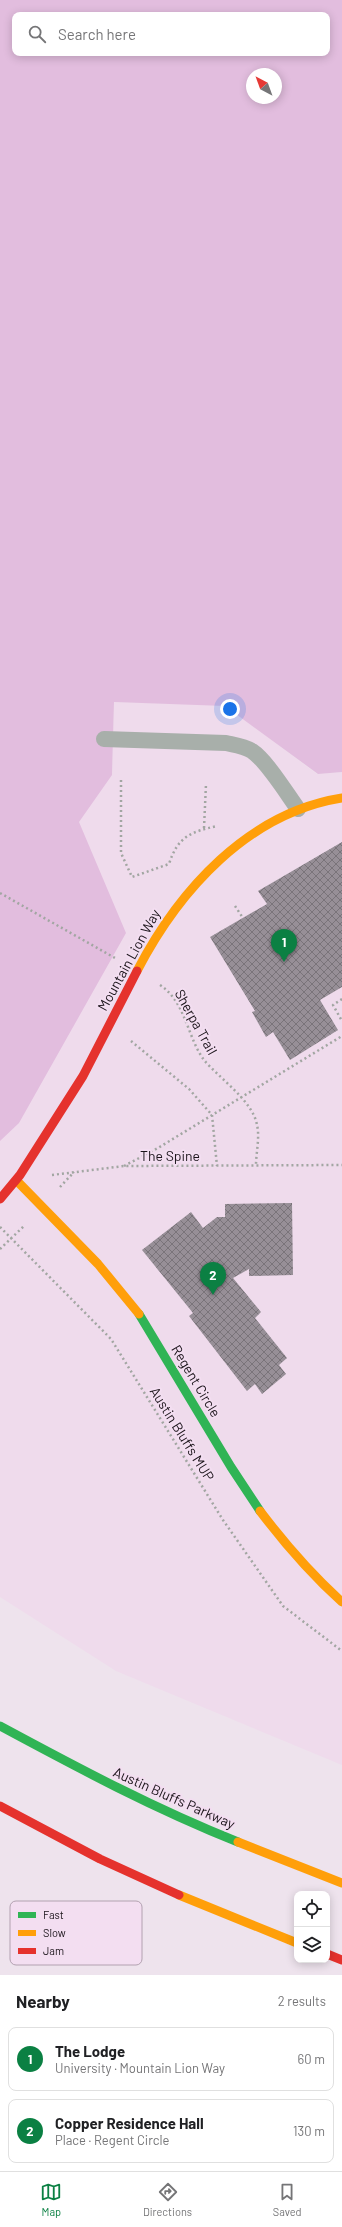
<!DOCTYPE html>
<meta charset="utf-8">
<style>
:root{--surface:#fff;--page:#f6f6f6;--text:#202124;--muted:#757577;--line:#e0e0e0;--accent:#0b8043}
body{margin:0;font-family:Barlow,sans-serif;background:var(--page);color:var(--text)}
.controls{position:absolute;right:12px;bottom:12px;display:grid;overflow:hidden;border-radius:8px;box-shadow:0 2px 10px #0003}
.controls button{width:36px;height:36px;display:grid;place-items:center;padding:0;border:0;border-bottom:1px solid var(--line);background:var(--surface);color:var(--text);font:20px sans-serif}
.compass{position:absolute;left:246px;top:68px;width:36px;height:36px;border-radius:50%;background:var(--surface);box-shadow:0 2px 10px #0003;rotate:319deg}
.you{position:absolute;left:230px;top:709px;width:14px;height:14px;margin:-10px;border:3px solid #fff;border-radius:50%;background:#1a73e8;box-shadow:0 0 0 6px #1a73e833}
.badge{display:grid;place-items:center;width:26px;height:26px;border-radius:50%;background:var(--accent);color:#fff;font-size:13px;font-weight:700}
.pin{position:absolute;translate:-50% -33px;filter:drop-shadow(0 1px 2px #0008)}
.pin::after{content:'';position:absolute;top:21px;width:14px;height:12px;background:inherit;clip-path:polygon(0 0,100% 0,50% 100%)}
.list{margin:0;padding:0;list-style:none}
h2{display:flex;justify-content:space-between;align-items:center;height:52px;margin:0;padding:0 16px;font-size:17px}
h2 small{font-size:13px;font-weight:400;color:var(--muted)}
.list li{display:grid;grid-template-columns:26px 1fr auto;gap:12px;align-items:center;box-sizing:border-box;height:64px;margin:0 8px 8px;padding:0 8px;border:1px solid var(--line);border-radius:8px}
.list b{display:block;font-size:15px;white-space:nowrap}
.list p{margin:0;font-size:13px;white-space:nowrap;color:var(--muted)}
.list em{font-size:13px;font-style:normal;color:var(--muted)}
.icon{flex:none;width:22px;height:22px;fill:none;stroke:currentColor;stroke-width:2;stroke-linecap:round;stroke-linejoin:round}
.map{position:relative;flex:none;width:342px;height:1975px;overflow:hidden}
.search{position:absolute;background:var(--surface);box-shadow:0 2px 10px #0003;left:12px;right:12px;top:12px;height:44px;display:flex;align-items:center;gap:10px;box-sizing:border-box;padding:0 14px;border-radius:8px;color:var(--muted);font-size:15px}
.sheet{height:196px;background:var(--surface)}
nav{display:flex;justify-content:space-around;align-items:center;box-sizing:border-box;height:56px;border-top:1px solid var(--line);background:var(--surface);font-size:11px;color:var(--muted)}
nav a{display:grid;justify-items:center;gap:2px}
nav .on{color:var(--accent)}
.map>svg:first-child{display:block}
.built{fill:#efdbec}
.grass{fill:#e2bdde;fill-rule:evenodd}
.building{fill:url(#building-cross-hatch)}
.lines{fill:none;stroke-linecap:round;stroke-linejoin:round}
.path{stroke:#a2a6a2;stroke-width:2.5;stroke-dasharray:2 3;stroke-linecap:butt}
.lane{stroke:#a8afaa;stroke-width:16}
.fast{stroke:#30b455;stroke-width:9}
.slow{stroke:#ff9f0a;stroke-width:9}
.jam{stroke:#e5322d;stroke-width:9}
.labels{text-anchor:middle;stroke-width:4;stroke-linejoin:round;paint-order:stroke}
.street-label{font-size:14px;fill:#1b141a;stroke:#f3def1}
.key{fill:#f3def1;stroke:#b2a1b0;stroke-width:1}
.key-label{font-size:11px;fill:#1b141a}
</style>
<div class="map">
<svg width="342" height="1975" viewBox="0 0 342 1975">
<defs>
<pattern id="building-cross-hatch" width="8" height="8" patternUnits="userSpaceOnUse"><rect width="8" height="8" fill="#978f97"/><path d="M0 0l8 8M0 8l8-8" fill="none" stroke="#7a747a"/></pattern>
</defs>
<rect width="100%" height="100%" fill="#eee3ed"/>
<path class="built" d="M114 702 225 705 317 774 342 772V1765L116 1671 0 1597V784L112 775Z"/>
<path class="grass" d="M0 0H342V772L318 774 225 706 114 702 112 775 79 822 126 933 19 1123 0 1141ZM15 15H327V53H15ZM252 74H276V98H252Z"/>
<path class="building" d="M342 842V987L320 1000 338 1030 290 1060 273 1032 266 1037 252 1012 255 1011 210 937 267 904 258 891Z
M292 1203 293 1275 249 1276V1269L233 1278 261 1312 255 1318 287 1358 279 1365 286 1374 262 1394 255 1384 247 1391 189 1316 193 1313 142 1250 191 1212 203 1228 217 1217H225V1204Z"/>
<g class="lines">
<path class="path" d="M121 780V853L132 877 169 864C178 836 191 832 217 826
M204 828 206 784
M0 893 115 958
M235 906 243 918
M160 985C186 1002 187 1037 204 1060 220 1079 253 1101 257 1125 260 1137 256 1153 256 1165
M342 999 333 1005 342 1021
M131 1041 189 1089 212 1115 217 1166
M124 1166 158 1148 342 1036
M52 1175 124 1166 342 1165
M60 1187 74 1172
M0 1227 111 1339 223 1520 283 1606 342 1651
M0 1249 24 1226"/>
<path class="lane" d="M104 739 226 743C235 745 244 746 252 751 267 761 287 794 298 809"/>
<path class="fast" d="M139 1314 231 1467 260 1511
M0 1726C78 1768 155 1809 238 1842"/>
<path class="slow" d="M137 971C179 890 248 813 342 798
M17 1181 98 1264 139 1314
M260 1511C285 1544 311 1574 342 1602
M238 1842 342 1883
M179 1895 297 1943"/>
<path class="jam" d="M0 1199 20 1175 83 1076 137 971
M0 1806 100 1859 179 1895
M327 1954 342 1960"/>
</g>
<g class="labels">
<g class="street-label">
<text transform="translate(129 960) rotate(-61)" y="5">Mountain Lion Way</text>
<text transform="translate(196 1022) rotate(61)" y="5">Sherpa Trail</text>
<text x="170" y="1161">The Spine</text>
<text transform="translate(196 1381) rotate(59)" y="5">Regent Circle</text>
<text transform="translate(182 1434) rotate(58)" y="5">Austin Bluffs MUP</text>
<text transform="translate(174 1798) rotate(24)" y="5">Austin Bluffs Parkway</text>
</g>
</g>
<rect x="10" y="1901" width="132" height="64" rx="6" class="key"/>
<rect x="18" y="1912" width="18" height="6" fill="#30b455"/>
<rect x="18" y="1930" width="18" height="6" fill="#ff9f0a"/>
<rect x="18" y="1948" width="18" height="6" fill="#e5322d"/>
<g class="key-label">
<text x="43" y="1919">Fast</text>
<text x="43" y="1937">Slow</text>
<text x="43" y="1955">Jam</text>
</g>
</svg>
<div class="controls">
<button><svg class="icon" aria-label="locate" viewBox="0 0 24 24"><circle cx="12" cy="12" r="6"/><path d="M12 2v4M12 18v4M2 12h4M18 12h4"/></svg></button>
<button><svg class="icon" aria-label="layers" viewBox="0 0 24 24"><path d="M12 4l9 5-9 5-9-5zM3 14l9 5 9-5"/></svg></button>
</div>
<svg class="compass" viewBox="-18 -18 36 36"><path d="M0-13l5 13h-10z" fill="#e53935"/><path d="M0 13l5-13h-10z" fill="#757577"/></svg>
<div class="you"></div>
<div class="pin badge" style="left:284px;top:962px">1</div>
<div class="pin badge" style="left:213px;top:1295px">2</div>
<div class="search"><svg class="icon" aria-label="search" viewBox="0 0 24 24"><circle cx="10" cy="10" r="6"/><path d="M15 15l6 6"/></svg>Search here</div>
</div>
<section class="sheet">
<h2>Nearby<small>2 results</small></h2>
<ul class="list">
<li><span class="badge">1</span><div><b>The Lodge</b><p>University · Mountain Lion Way</p></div><em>60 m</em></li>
<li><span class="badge">2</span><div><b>Copper Residence Hall</b><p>Place · Regent Circle</p></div><em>130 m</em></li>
</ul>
</section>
<nav>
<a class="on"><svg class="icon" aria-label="map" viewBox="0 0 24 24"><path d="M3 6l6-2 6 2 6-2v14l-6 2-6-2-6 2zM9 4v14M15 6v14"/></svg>Map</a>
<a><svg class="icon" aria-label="directions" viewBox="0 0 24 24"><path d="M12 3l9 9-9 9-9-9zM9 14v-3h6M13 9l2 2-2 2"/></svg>Directions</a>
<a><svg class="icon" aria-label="saved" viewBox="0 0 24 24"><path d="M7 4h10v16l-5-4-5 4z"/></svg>Saved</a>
</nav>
